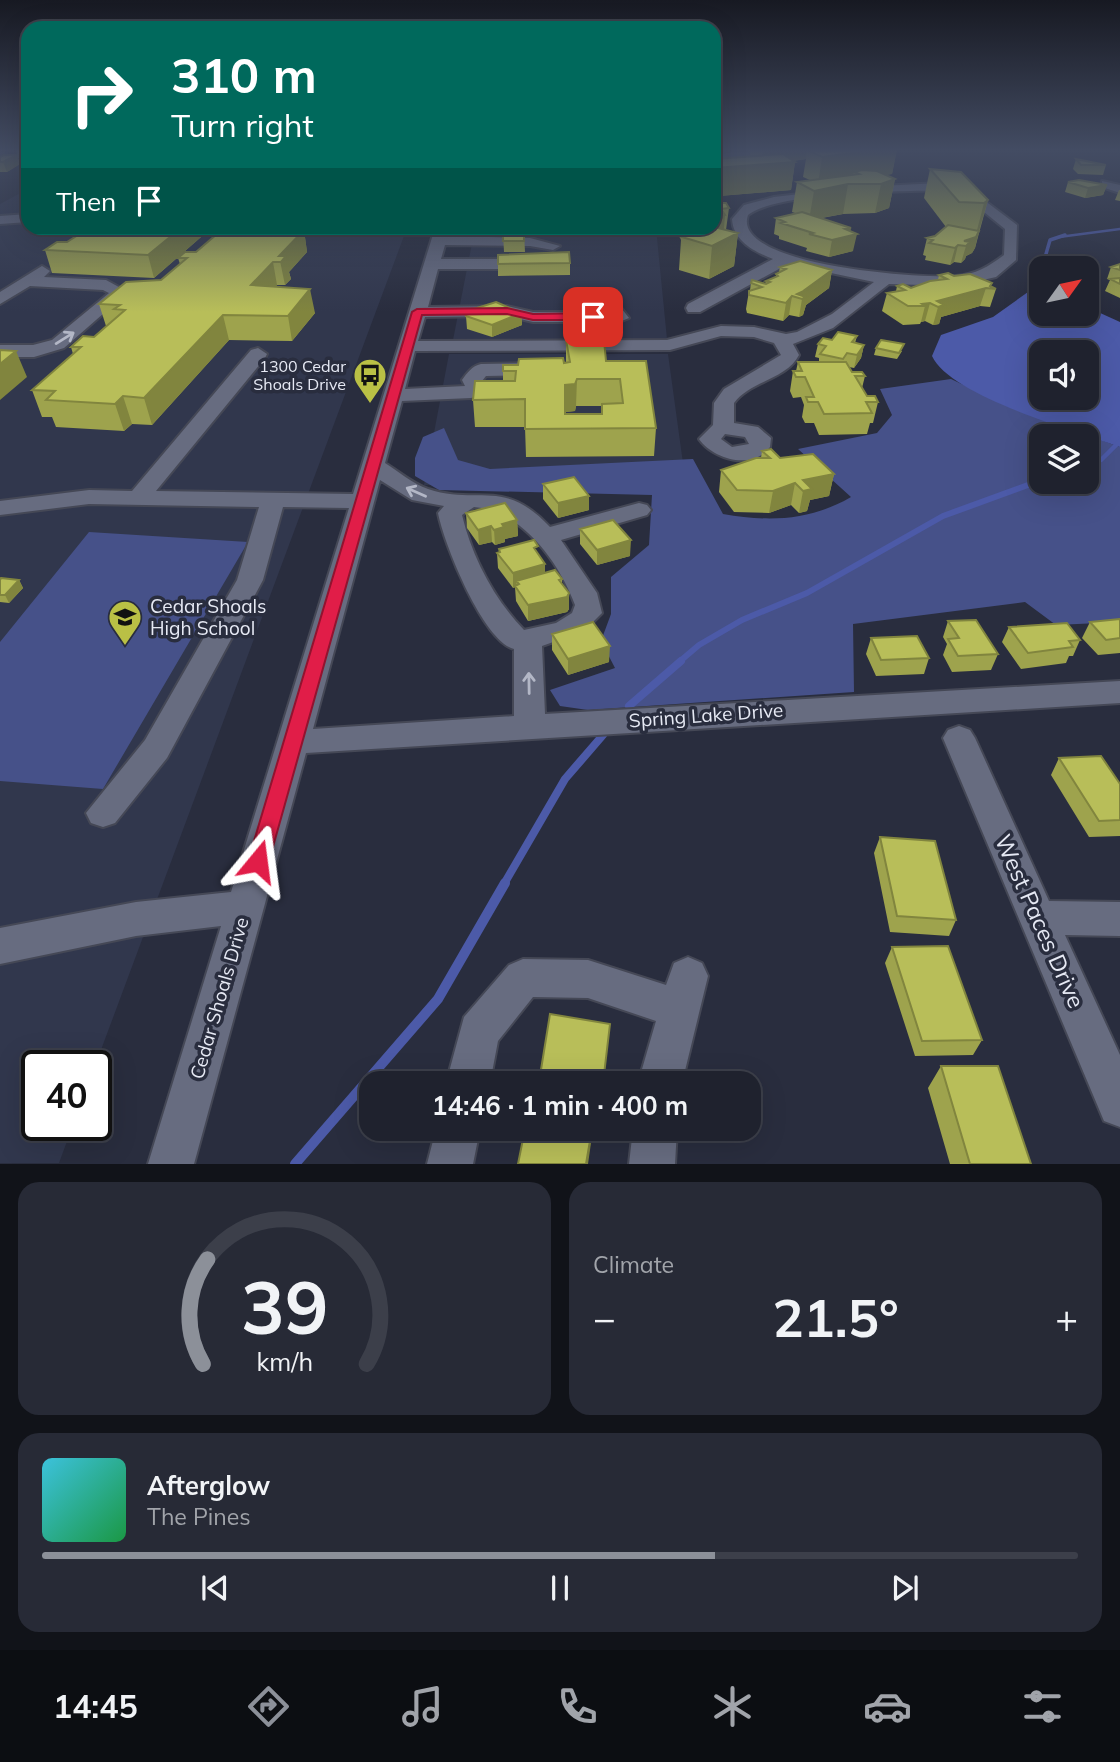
<!DOCTYPE html>
<meta charset="utf-8">
<style>
body{margin:0;font-family:Mulish,sans-serif;background:#272a36;color:#f1f3f6;height:100vh;display:flex;flex-direction:column;font-size:26px;white-space:nowrap}
*{box-sizing:border-box;margin:0}
p{font-size:23px;color:#a1a4aa}
.icon{flex:none;width:38px;height:38px;fill:none;stroke:currentColor;stroke-width:2;stroke-linecap:round;stroke-linejoin:round}
.map{position:relative;height:1164px;overflow:hidden}
.drawer{display:flex;flex-direction:column;gap:18px;padding:18px;background:#111319;flex:1}
.drawer>*{flex:none}
.banner{position:absolute;left:21px;top:21px;width:700px;height:214px;border-radius:21px;box-shadow:0 7px 28px #0002,0 0 0 2px #3c3f4a;background:#00695c;color:#fff;overflow:hidden}
.needle{width:46px;rotate:57deg}
.tools{position:absolute;left:1029px;top:256px;display:grid;gap:14px}
.tools a{display:grid;place-items:center;width:70px;height:70px;border-radius:14px;background:#1f222e;box-shadow:0 7px 28px #0002,0 0 0 2px #3c3f4a;font-size:35px}
.speed{position:absolute;left:21px;top:1050px;display:flex;gap:14px;font-size:35px;font-weight:700;text-align:center}
.speed>*{display:grid;place-content:center;width:91px;height:91px;border-radius:50%;background:#1f222e;box-shadow:0 7px 28px #0002,0 0 0 2px #3c3f4a;line-height:1}
.speed .limit{border:4px solid #111;border-radius:10px;background:#fff;color:#111}
.pin{position:absolute;display:grid;place-items:center;width:60px;height:60px;color:#fff;margin:-30px;border-radius:14px;box-shadow:0 4px 10px #0006}
.me{position:absolute;width:77px;margin:-38px;rotate:16deg;stroke-linejoin:round;filter:drop-shadow(0 0 5px #0008)}
.turn{display:flex;align-items:center;gap:24px;height:147px;padding:0 35px;font-size:32px}
.turn .icon{width:91px;height:91px;stroke-width:2.5}
.turn b{display:block;font-size:49px;line-height:60px}
.then{display:flex;align-items:center;height:66px;padding:0 35px;background:#0003;gap:14px;font-size:26px}
.big{font-size:52px;font-weight:700;line-height:1.1}
.drawer .tile{flex:1;display:flex;flex-direction:column;justify-content:center;gap:10px;min-width:0;padding:0 24px;border-radius:21px;background:#272a36}
.drawer .dial{align-items:center;gap:0}
.dial svg{height:182px;overflow:visible;fill:none;stroke:#3c3f4a;stroke-width:7;stroke-linecap:round;text-anchor:middle}
.dial text{fill:#f1f3f6;stroke:none}
.song{display:flex;align-items:center;gap:21px}
.cover{width:84px;height:84px;border-radius:10px;background:linear-gradient(135deg,hsl(190 70% 55%),hsl(140 70% 35%))}
.played{height:7px;border-radius:4px;background:linear-gradient(90deg,#8c9099 65%,#3c3f4a 65%)}
.keys{display:flex;justify-content:space-around;direction:ltr}
.heat{display:flex;justify-content:space-between;align-items:center;font-size:38px;direction:ltr}
.drawer .tiles{flex:1;display:grid;gap:18px;grid-template-columns:1fr 1fr}
.tile:last-child{grid-column:span 2}
.trip{position:absolute;left:359px;top:1071px;width:402px;height:70px;border-radius:21px;background:#1f222e;box-shadow:0 7px 28px #0002,0 0 0 2px #3c3f4a;font-weight:700;line-height:70px;text-align:center}
.tab-bar{display:flex;height:112px;justify-content:space-around;align-items:center;background:#0c0e12;color:#a1a4aa}
.tab-bar .icon{width:49px;height:49px}
.tab-bar .on{color:#8c9099}
.tab-bar b{font-size:32px;color:#f1f3f6}
.map>svg:first-child{display:block}
.built{fill:#31374d}
.green{fill:#465189;fill-rule:evenodd}
.water{fill:#4c5aa8;fill-rule:evenodd}
.lines{fill:none;stroke-linecap:round;stroke-linejoin:round}
.stream-far5{stroke:#4c5aa8;stroke-width:2.5}
.stream-far4{stroke:#4c5aa8;stroke-width:3.5}
.stream-far3{stroke:#4c5aa8;stroke-width:4.5}
.stream-far2{stroke:#4c5aa8;stroke-width:6}
.stream-far1{stroke:#4c5aa8;stroke-width:8}
.stream{stroke:#4c5aa8;stroke-width:10}
.minor-casing{stroke:#454856;stroke-width:4}
.minor{fill:#676c80;fill-rule:evenodd}
.wall{fill:#9ea34d;fill-rule:evenodd}
.shaded-wall{fill:#81853e}
.building{fill:#b8be59;stroke:#81853e;stroke-width:2;fill-rule:evenodd}
.oneway{stroke:#b3b7c6}
.route{fill:#e11d48;stroke:#92132f;stroke-width:2}
.labels{text-anchor:middle;dominant-baseline:central;stroke-width:7;stroke-linejoin:round;paint-order:stroke}
.far-poi-label{font-size:16px;fill:#e6e9f4;stroke:#292d3e;text-anchor:end}
.poi-label{font-size:19px;fill:#e6e9f4;stroke:#292d3e;text-anchor:start}
.street-label{font-size:19px;fill:#e6e9f4;stroke:#292d3e}
.near-street-label{font-size:23px;fill:#e6e9f4;stroke:#292d3e}
</style>
<div class="map">
<svg width="1120" height="1164" viewBox="0 0 1120 1164">
<rect width="100%" height="100%" fill="#292d3e"/>
<path class="built" d="M28 189V228H407L95 1066H37V1125H73L59 1163H0V204Z
M475 228H656L667 339 453 340Z
M449 354H668L686 485H424Z"/>
<path class="green" d="M951 379 1012 408 1120 447V622L1056 625 1025 602 853 624 854 692 588 710 560 706 550 690 615 668 601 641 611 614V577L649 545 652 495 439 490 415 476V458L423 437 444 428 458 460 490 469 693 459 723 514C769 522 810 521 851 497L798 449 877 433 892 415 880 389ZM1041 436H1087V481H1041Z
M89 532 248 542 103 789 0 781V642Z"/>
<path class="water" d="M1028 292H1041V313H1087V307L1120 322V447C1076 431 950 396 932 356L941 335 993 317ZM1041 352H1087V397H1041Z"/>
<g class="lines">
<path class="stream-far5" d="M1059 237 1120 229"/>
<path class="stream-far4" d="M1042 268 1050 240 1065 235"/>
<path class="stream-far3" d="M1087 465 1101 460 1120 441
M1023 487 1041 480"/>
<path class="stream-far2" d="M679 662 699 645 742 620 807 593 943 516 1028 485"/>
<path class="stream-far1" d="M629 706 681 661
M504 884 565 779 603 735"/>
<path class="stream" d="M295 1164 438 999 505 883"/>
<defs>
<path id="minor" d="M0 149H12L0 155Z
M758 149H787L714 163V155Z
M1102 181 1120 185V193L1102 187Z
M960 182 1017 225 1016 260 996 277 956 286 889 284 833 328 793 344 799 355C787 379 750 381 734 403V423L758 427 771 438 770 447C752 471 713 459 699 439L713 425 714 403 724 389 781 355 774 343 754 337 721 336 670 350 415 351 405 389 465 386 462 380C467 373 472 366 481 364L539 363 548 369 539 375 486 376 482 381 485 386 478 396 471 398 402 401 385 463C398 471 413 484 428 489 479 506 503 477 550 527L639 503 647 505 651 510 647 515 561 540 597 593 602 613 584 631 542 646 545 714 1120 681V703L306 753 194 1164H148L221 926 136 936 0 964V928L136 902 231 892 349 508 283 507 263 580 167 758 115 823 103 827 91 823 86 813 145 740 237 580 259 507 89 504 0 515V501L89 490 132 491 251 350 258 348 267 354 265 358 156 491 353 494 435 228H449L447 236 530 238 560 246 553 250 530 246 445 245 441 259H534L542 264 534 269H438L428 307 507 306 533 312H588L603 306 622 309 629 318 607 327 589 322H533L507 316 425 317 418 341 667 340 721 326 754 327 786 334 797 332 832 314 874 282 788 264 700 312H688L686 308 688 304 773 259C755 252 733 241 732 219L744 205 774 197 860 187ZM957 190 1005 229 1004 255C988 267 976 274 956 276 925 279 730 266 748 215 779 191 914 191 957 190ZM725 434 745 437 749 444 732 447 721 439ZM380 480 412 500 444 506 438 513C444 544 483 641 514 649V716L313 729ZM474 507C522 511 559 562 575 605L572 613 556 623 524 630C494 599 472 557 462 515Z
M28 214V222L0 224V216Z
M42 266 50 271 44 277 106 280 128 292 64 348 34 357H0V345H33L52 340 109 293 103 290 30 286 0 304V292Z
M959 726 970 730 975 738 1049 901 1120 902V936L1065 935 1120 1055V1127L1104 1121 943 738 948 730Z
M688 957 702 963 708 976 682 1083H638L656 1021 588 998 533 997 498 1041 490 1083H446L464 1017 509 965 523 959 588 960 666 985 674 963Z
M436 1129H480L473 1164H427Z
M633 1129H677L675 1164H629Z"/>
</defs>
<use href="#minor" class="minor-casing"/>
<use href="#minor" class="minor"/>
</g>
<path class="wall" d="M28 149V157L18 158 20 164 7 172H0V157L17 155Z
M751 149H897L892 174 885 175 895 179 889 208 875 213 843 214 822 218 850 232 853 251 829 257 806 251 807 248 779 239V236L774 234 776 218 795 213 792 212 797 182 810 180 803 177 806 159 793 161 795 162 791 190 719 196 718 200 720 203 729 208 726 230 738 233 734 266 709 279 679 270 681 240 676 228H714V160L750 157Z
M1076 159 1106 165 1103 175 1078 174 1073 169Z
M930 169 988 200 975 248 972 253 966 256 965 259 961 263 954 262 950 265 925 260 926 256 923 255 927 238 935 236 946 227 924 198Z
M1068 182 1107 185 1103 195 1085 198 1065 192Z
M1119 190H1120V201L1115 200Z
M89 228H208V231L154 278 52 273 45 250 67 242Z
M224 228H293V229L304 230 307 252 289 272 291 279 285 285H277L276 286 315 313 292 341 229 340 152 425 132 424 124 431 56 427 52 417H42L32 390 73 354 71 347 94 337 106 326 99 304 161 280 180 264 178 258 196 252Z
M503 232H524L525 252H504Z
M570 263V275L498 276V264Z
M1120 264V298L1105 291 1110 280 1107 279 1111 267Z
M780 267 832 270 829 288 806 305 803 315 799 317 789 315 783 321 747 313 746 309 749 291 750 290 751 283 765 284 766 281 776 277V274L779 272Z
M939 275 954 276 996 289 990 307 980 306 941 317 939 324 933 325 925 321 921 322 920 324 903 325 882 311 887 293 896 291 897 286 911 288 938 280Z
M521 313 522 325 492 337 467 329 466 316Z
M857 336 855 343 864 345 861 358 854 368 849 367 852 372 865 376 862 388 867 396 878 402 873 423H870L867 434 819 435 814 423H805L802 417 804 405 801 397 793 398 790 391 793 371H796L798 362H819V358L815 357 818 344 832 340Z
M566 340 606 361 656 428 654 456 526 457 525 427H475L473 400 503 381V371L566 363ZM576 406H602V414H565V412L575 411Z
M876 348 902 351 897 359 874 355Z
M762 451 780 458 834 474 829 496 810 500 807 511 799 513 791 505 769 513 734 512 719 492 721 470 761 458Z
M543 484 589 510 558 518 543 499Z
M466 513 517 520 518 536 505 539V542L495 545 492 542 479 545 467 528Z
M580 529 630 556 597 565 580 544Z
M499 549 538 554 545 572 562 579V583L569 609 567 612 528 621 516 601 515 587 513 588 498 568 497 553 499 552Z
M0 580H19L23 588 9 603 0 602Z
M1120 619V653L1098 655 1082 638 1090 622Z
M948 621 998 654 991 670 952 672 943 655 947 644 943 637Z
M1009 627 1080 640 1073 656H1069L1066 663 1021 669 1002 642Z
M552 634 609 662 568 675 552 650Z
M871 638 929 658 924 674 876 676 866 654Z
M1059 758 1120 784V836L1089 837 1051 775Z
M880 837 956 920 949 936 890 932 874 853Z
M892 947 982 1040 973 1055 915 1056 885 963Z
M941 1066 1031 1164H950L928 1088Z"/>
<path class="shaded-wall" d="M15 149H28V157L18 158 20 164 7 172 3 162 17 155Z
M763 149H813L807 150 806 159 778 163 795 162 791 190 719 196V192L714 193V168L761 164Z
M882 149H897L892 174 858 179 859 174 854 172 852 180 818 184 822 157Z
M895 179 889 208 875 213 881 184Z
M848 184 843 214 809 220 814 191Z
M1107 185 1103 195 1085 198 1088 188Z
M988 200 979 231 976 234 984 203Z
M725 215 723 241 738 233 734 266 709 279 712 246 687 239 688 228H714V216Z
M181 228H208V231L154 278 148 255Z
M290 228H293L295 239 304 230 307 252 289 272 291 279 285 285 279 256 288 229Z
M851 228 850 236 857 234 853 251 829 257 832 240 845 229Z
M979 231 975 248 972 253 966 256 965 259 961 263 966 246 964 241Z
M958 245 954 262 950 265 955 248Z
M273 262 277 285 256 309 251 285Z
M832 270 829 288 806 305 803 315 799 317 802 299 797 294Z
M986 288 980 306 941 317 939 324 933 325 938 307 937 301Z
M310 289 315 313 292 341 288 316Z
M792 296 789 315 783 321 786 303Z
M930 303 925 321 921 322 925 306 922 304Z
M521 313 522 325 492 337V325Z
M223 315 229 340 152 425 144 398Z
M864 345 861 358 854 368 857 355Z
M16 351 27 377 0 400V364Z
M577 379 576 406 575 411 565 412V385Z
M123 396 132 424 124 431 115 404Z
M834 474 829 496 810 500 807 511 799 513 803 491V480Z
M795 483 791 505 769 513 773 491Z
M589 496V510L558 518V503Z
M517 520 518 536 505 539V542L495 545 494 530 502 524Z
M491 526 492 542 479 545 478 530Z
M631 540 630 556 597 565V550Z
M545 564V579L519 584 516 581 517 587 513 588V573Z
M19 580 23 588 9 603 5 595Z
M569 593V609L567 612 528 621V605Z
M610 646 609 662 568 675V659Z
M592 1129H593L588 1164H586Z"/>
<path class="building" d="M813 149H882L822 157 807 150Z
M783 154 795 162 714 168V159Z
M4 155H17L3 162H0V157Z
M1076 159 1106 165H1081Z
M930 169 961 172 988 200 984 203 959 202Z
M862 170 877 171 895 179 881 184H848L814 191 797 182 859 174 854 172Z
M1079 180 1107 185 1088 188 1068 182Z
M714 188H716L719 192 714 193Z
M714 193 720 203H726L729 208 721 209 725 215 714 216Z
M802 212 851 228 845 229 857 234 832 240 809 234 813 233 781 223 785 222 776 218Z
M948 225 979 231 976 237 964 241 970 242 966 246 958 245 955 248 929 243 933 240 927 238 935 236Z
M714 227 738 233 712 246 682 237 703 228Z
M89 228H181L148 255 45 250 57 242H67Z
M224 228H290L288 229 304 230 279 256H286L281 262H273L251 285 310 289 288 316 223 315 144 398 123 396 115 404 46 400 55 391 32 390 81 347H71L83 336 94 337 125 310 114 309 120 305 99 304 126 282 161 280 187 258H178L185 252H196Z
M503 232H524V241H503Z
M569 252 570 263 498 264V255Z
M800 261 832 270 806 289H808L797 294 806 297 802 299 792 296 786 303 749 295V291L762 287 751 283 752 280 766 284 770 282 766 281 778 276 776 274 786 269 780 267Z
M1120 264V270L1111 267Z
M948 273 954 276 970 274 992 283 990 286 996 289 986 288 937 301 944 305 938 307 930 303 922 304 925 306H908L887 293 905 290 897 286 903 284 911 288 930 281 947 279 939 275Z
M1120 278V284L1110 279Z
M496 302 521 313 492 325 466 316 467 311Z
M838 332 857 336 852 342 864 345 857 355 847 353 843 359 820 354 826 346 818 344 823 338 832 340Z
M566 340H604L606 361H646L656 428 525 429V399L473 400 475 381H515L516 371H503V365H518L519 359 563 358 564 363 570 362ZM577 379H620L623 403 602 404V414H565V385L575 384Z
M881 340 904 344 899 353 876 348Z
M0 350 16 351 0 364Z
M798 362H846L852 372H862L865 376H855L867 396H875L878 402H866L872 413 824 414 818 402H808L806 397H814L805 377H796L793 371H802Z
M771 449 780 458 813 454 834 474 803 480 812 489 803 491 795 483 773 491 737 490 721 470 756 458H770L762 451Z
M574 477 589 496 558 503 543 484Z
M505 503 517 520 502 524 504 527 494 530 491 526 478 530 466 513Z
M613 520 631 540 597 550 580 529Z
M534 540 538 546 534 548 545 564 513 573 497 553 500 552 499 549Z
M555 570 562 579 559 580 569 593 567 597 528 605 515 586 519 584 516 581Z
M1 578 19 580 5 595H0V580Z
M1120 619V638L1106 640 1090 622Z
M976 620 998 654 958 656 948 639 959 638 948 621Z
M593 622 610 646 568 659 552 634Z
M1067 623 1080 640 1069 641 1073 647 1028 653 1009 627Z
M917 636 929 658 881 660 871 638Z
M1101 756 1120 784V820L1099 821 1059 758Z
M880 837 935 841 956 920 897 916Z
M948 946 982 1040 922 1041 892 947Z
M550 1014 610 1024 603 1083H546L539 1082Z
M941 1066H998L1031 1164H970Z
M525 1129H592L586 1164H518Z"/>
<defs><path id="oneway-shaft" d="M-6 0H5M1.5-3L5.5 0L1.5 3" fill="none" stroke-width="1.6" stroke-linecap="round" stroke-linejoin="round" transform="scale(1.75)"/></defs>
<g class="oneway">
<use href="#oneway-shaft" transform="translate(65 338) rotate(-32)"/>
<use href="#oneway-shaft" transform="translate(416 492) rotate(-156)"/>
<use href="#oneway-shaft" transform="translate(529 683) rotate(-91)"/>
</g>
<linearGradient id="sky" x2="0" y2="1"><stop stop-color="#171922"/><stop offset="0.48" stop-color="#434c63"/><stop offset="1" stop-color="#434c63" stop-opacity="0"/></linearGradient>
<rect width="1120" height="312" fill="url(#sky)"/>
<path class="route" d="M507 308 533 314 593 313 598 317 593 320H533L507 314 422 315 269 861 266 867 258 870 251 867 248 861 412 312 417 309Z"/>
<defs>
<symbol id="bus-pin" viewBox="-11 -11 22 30"><path d="M0 17L-7.5 6A9.5 9.5 0 1 1 7.5 6Z" fill="#bac045" stroke="#292d3e"/><path d="M-5-6H5V4H4V6H2V4H-2V6H-4V4H-5ZM-3.5-4V0h7V-4ZM-3.5 1.2v1.5H-2V1.2ZM2 1.2v1.5H3.5V1.2Z" fill="#111"/></symbol>
<symbol id="school-pin" viewBox="-11 -11 22 30"><path d="M0 17L-7.5 6A9.5 9.5 0 1 1 7.5 6Z" fill="#bac045" stroke="#292d3e"/><path d="M0-5L7-2L0 1L-7-2ZM-4 1L0 2.5L4 1V4Q0 6-4 4Z" fill="#111"/></symbol>
</defs>
<g fill-rule="evenodd">
<use href="#bus-pin" x="351" y="356" width="38" height="52"/>
<use href="#school-pin" x="106" y="598" width="38" height="52"/>
</g>
<g class="labels">
<g class="far-poi-label">
<text x="346" y="366">1300 Cedar<tspan x="346" dy="18">Shoals Drive</tspan></text>
</g>
<g class="poi-label">
<text x="150" y="606">Cedar Shoals<tspan x="150" dy="22">High School</tspan></text>
</g>
<g class="street-label">
<text transform="translate(706 715) rotate(-4)">Spring Lake Drive</text>
<text transform="translate(219 998) rotate(-74)">Cedar Shoals Drive</text>
</g>
<g class="near-street-label">
<text transform="translate(1040 921) rotate(66)">West Paces Drive</text>
</g>
</g>
</svg>
<div class="tools">
<a><svg class="needle" viewBox="-14 -14 28 28"><path d="M0-13l5 13h-10z" fill="#e53935"/><path d="M0 13l5-13h-10z" fill="#a1a4aa"/></svg></a>
<a><svg class="icon" aria-label="sound" viewBox="0 0 24 24"><path d="M4 9h4l5-4v14l-5-4H4zM17 9q2 3 0 6"/></svg></a>
<a><svg class="icon" aria-label="layers" viewBox="0 0 24 24"><path d="M12 4l9 5-9 5-9-5zM3 14l9 5 9-5"/></svg></a>
</div>
<div class="speed"><div class="limit">40</div></div>
<div class="pin" style="left:593px;top:317px;background:#d93025"><svg class="icon" aria-label="arrive" viewBox="0 0 24 24"><path d="M6 21V4h12l-3 4 3 4H6"/></svg></div>
<svg class="me" style="left:258px;top:861px" viewBox="-20 -20 40 40"><path d="M0-17L14 15 0 8-14 15z" fill="#e11d48" stroke="#fff" stroke-width="4"/></svg>
<div class="trip">14:46 · 1 min · 400 m</div>
<div class="banner">
<div class="turn"><svg class="icon" aria-label="right" viewBox="0 0 24 24"><path d="M7 20v-9h11M14 6l5 5-5 5"/></svg><div><b>310 m</b>Turn right</div></div>
<div class="then">Then<svg class="icon" aria-label="arrive" viewBox="0 0 24 24"><path d="M6 21V4h12l-3 4 3 4H6"/></svg></div>
</div>
</div>
<section class="drawer">
<div class="tiles">
<div class="tile dial"><svg viewBox="0 0 100 80">
<path d="M14 69A42 42 0 1 1 86 69"/>
<path d="M14 69A42 42 0 0 1 16 23" stroke="#8c9099"/>
<text x="50" y="56" font-size="32" font-weight="700">39</text>
<text x="50" y="72" font-size="11">km/h</text>
</svg></div>
<div class="tile"><p>Climate</p>
<div class="heat"><a>−</a><b class="big">21.5°</b><a>+</a></div>
</div>
<div class="tile">
<div class="song"><i class="cover"></i><div><b>Afterglow</b><p>The Pines</p></div></div>
<div class="played"></div>
<div class="keys"><svg class="icon" aria-label="previous" viewBox="0 0 24 24"><path d="M18 5L8 12l10 7zM5 5v14"/></svg><svg class="icon" aria-label="pause" viewBox="0 0 24 24"><path d="M8 5v14M16 5v14"/></svg><svg class="icon" aria-label="next" viewBox="0 0 24 24"><path d="M6 5l10 7-10 7zM19 5v14"/></svg></div>
</div>
</div>
</section>
<nav class="tab-bar">
<b>14:45</b>
<svg class="icon on" aria-label="directions" viewBox="0 0 24 24"><path d="M12 3l9 9-9 9-9-9zM9 14v-3h6M13 9l2 2-2 2"/></svg>
<svg class="icon" aria-label="music" viewBox="0 0 24 24"><path d="M9 18V5l10-2v13"/><circle cx="6" cy="18" r="3"/><circle cx="16" cy="16" r="3"/></svg>
<svg class="icon" aria-label="phone" viewBox="0 0 24 24"><path d="M5 4h4l2 5-3 2q2 4 5 5l2-3 5 2v4C11 20 4 13 5 4z"/></svg>
<svg class="icon" aria-label="climate" viewBox="0 0 24 24"><path d="M12 3v18M4 7l16 10M4 17L20 7"/></svg>
<svg class="icon" aria-label="car" viewBox="0 0 24 24"><path d="M5 17H2v-5l4-1 3-4h7l3 4 3 1v5h-3M9 17h6M6 11h13"/><circle cx="7" cy="17" r="2"/><circle cx="17" cy="17" r="2"/></svg>
<svg class="icon" aria-label="filters" viewBox="0 0 24 24"><path d="M4 7h16M4 17h16"/><circle cx="9" cy="7" r="2"/><circle cx="15" cy="17" r="2"/></svg>
</nav>
